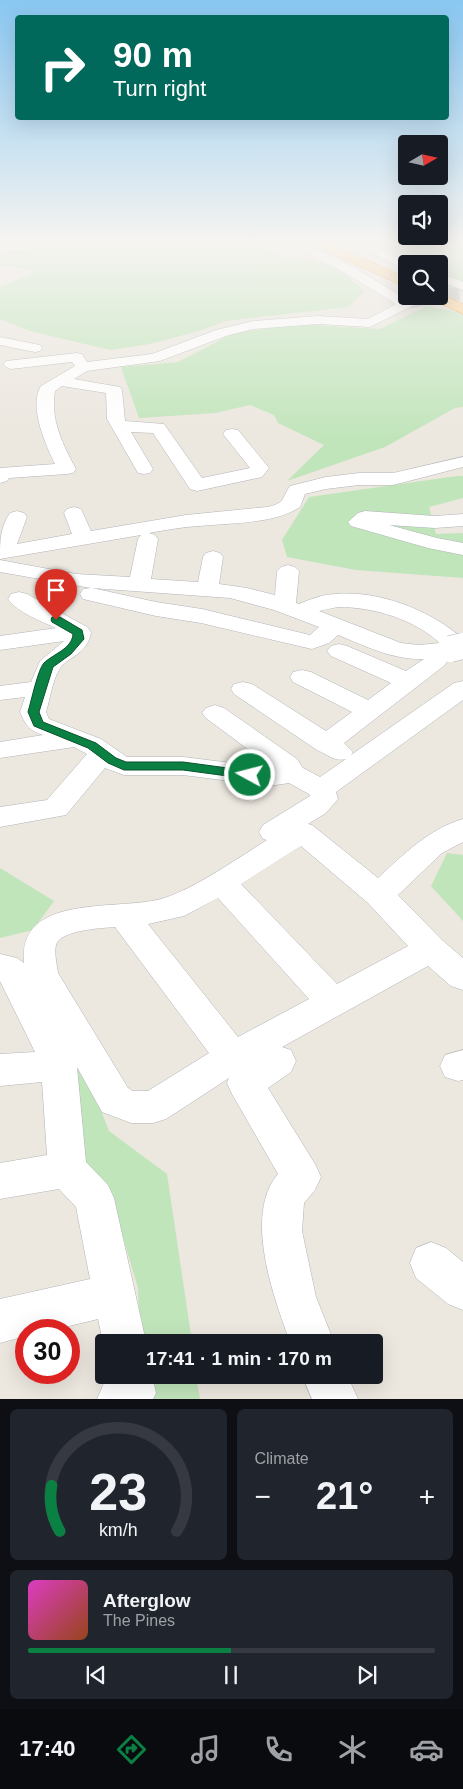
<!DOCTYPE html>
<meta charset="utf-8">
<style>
body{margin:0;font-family:Arial,sans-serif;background:#20242c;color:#f1f3f6;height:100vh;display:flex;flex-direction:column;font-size:19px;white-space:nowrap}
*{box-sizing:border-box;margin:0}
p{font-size:16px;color:#9ea1a6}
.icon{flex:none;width:28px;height:28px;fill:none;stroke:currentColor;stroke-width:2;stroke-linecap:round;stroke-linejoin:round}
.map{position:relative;height:1399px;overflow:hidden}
.details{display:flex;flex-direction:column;gap:10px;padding:10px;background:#0d0f14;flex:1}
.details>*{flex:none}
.guide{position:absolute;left:15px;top:15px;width:434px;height:105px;border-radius:5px;box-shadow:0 5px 20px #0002;background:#00695c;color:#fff;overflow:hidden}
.needle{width:32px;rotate:81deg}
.tools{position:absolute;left:398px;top:135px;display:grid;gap:10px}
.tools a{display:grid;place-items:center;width:50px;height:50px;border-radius:5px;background:#171b24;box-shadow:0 5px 20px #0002;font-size:25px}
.speed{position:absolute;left:15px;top:1319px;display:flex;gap:10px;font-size:25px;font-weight:700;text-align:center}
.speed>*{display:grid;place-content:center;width:65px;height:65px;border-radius:50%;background:#171b24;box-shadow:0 5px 20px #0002;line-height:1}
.speed .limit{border:8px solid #d22;background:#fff;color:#111}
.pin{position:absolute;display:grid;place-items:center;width:42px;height:42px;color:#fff;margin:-51px -21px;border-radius:50% 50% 50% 0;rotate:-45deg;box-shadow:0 0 5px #0007}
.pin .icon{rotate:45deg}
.me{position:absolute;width:55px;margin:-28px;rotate:277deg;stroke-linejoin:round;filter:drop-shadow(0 0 4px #0008)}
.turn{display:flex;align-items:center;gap:18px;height:105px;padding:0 15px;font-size:22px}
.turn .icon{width:65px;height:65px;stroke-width:2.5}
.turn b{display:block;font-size:35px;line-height:42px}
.big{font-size:38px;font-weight:700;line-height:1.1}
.details .tile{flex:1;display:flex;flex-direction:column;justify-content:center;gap:8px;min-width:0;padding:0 18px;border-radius:8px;background:#20242c}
.details .dial{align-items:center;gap:0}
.dial svg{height:130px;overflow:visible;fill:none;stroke:#363941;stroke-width:7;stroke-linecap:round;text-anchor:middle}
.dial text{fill:#f1f3f6;stroke:none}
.song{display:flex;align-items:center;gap:15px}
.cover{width:60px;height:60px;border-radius:8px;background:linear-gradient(135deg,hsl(310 70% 55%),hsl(20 70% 35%))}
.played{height:5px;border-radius:2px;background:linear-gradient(90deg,#0b8043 50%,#363941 50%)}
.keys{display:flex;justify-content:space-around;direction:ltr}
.heat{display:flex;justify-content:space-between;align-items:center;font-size:28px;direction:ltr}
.details .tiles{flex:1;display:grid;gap:10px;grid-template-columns:1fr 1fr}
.tile:last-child{grid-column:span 2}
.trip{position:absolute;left:95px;top:1334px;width:288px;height:50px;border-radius:5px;background:#171b24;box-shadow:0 5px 20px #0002;font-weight:700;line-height:50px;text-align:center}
.tabs{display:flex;height:80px;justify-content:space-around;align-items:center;background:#090b0e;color:#9ea1a6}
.tabs .icon{width:35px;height:35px}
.tabs .current{color:#0b8043}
.tabs b{font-size:22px;color:#f1f3f6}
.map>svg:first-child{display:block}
.green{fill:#c1e5bb}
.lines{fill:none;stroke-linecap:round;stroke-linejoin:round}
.minor-tunnel{stroke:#c7c4c0;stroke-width:13;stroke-dasharray:13 6;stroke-linecap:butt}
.minor-casing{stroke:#b1b4b8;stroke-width:1}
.highway-casing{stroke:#eb7f00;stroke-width:1}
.minor{fill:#fff;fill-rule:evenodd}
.highway{fill:#fecd84;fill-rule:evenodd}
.minor-bridge-casing{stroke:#b1b4b8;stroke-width:27;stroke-linecap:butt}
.minor-bridge{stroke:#fff;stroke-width:26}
.route{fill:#0b8043;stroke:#07532c}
</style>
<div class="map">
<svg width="463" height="1399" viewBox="0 0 463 1399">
<rect width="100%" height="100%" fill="#ece7df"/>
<path class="green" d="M270 242 269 250 282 259H313L342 271 364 291 349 307 226 321 199 331 150 344 110 350 30 331 0 319V287L37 271 0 265 1 242Z
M377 242H463V292L439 285V264H406V268L393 260 391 251Z
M426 306 463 313V407L455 408 385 447 287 481 324 445 278 423 274 415 250 405 215 413 139 418 121 367 178 362 234 333 299 324 380 329Z
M457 476H463V498L429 507 436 534 463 533V578L356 570 287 557 282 540 309 497Z
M447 853 463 855V921L431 886Z
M0 868 54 901 33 930 0 938Z
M79 1054 109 1131 167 1174 192 1342H140L138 1288 110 1193 85 1161 59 1069Z
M142 1375H196L200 1399H143Z"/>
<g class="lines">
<path class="minor-tunnel" d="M409 302 463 293"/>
<defs>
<path id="minor" d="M33 242H92L86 245 11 250 0 254V246Z
M286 242H301L355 268 406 299H414L416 302 414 305 370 327 318 324 253 329 226 336 160 361 87 371 74 379 120 387 122 390 125 421 164 424 202 478 250 468 223 434 226 430 232 429 238 430 269 468 262 477 197 491 190 489 153 433 131 432 153 469 150 473 144 474 138 473 107 419 106 393 62 386 55 391C50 420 63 445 76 469L73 473 67 474 9 478 7 481 0 483V468L55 464C46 445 28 406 41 386L75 366 72 362 11 369 6 367 3 364 6 361 77 353 82 354 87 362 152 354 216 330 253 321 318 316 368 319 396 304 347 274Z
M349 242H365L411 264H406V269L402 268Z
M439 273 463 282V290L439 281Z
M0 337 40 345 42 348 40 351 35 352 0 345Z
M463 457V467L393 485H359L326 489 305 494 300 507C275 524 229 523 199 526 182 527 166 530 149 533L155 535 158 539 151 579 198 582 203 557 206 553 213 551 220 553 223 557 219 584 247 588 275 595 277 571 281 567 288 565 295 567 299 571 296 603 299 604C311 599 324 594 337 594 379 590 432 611 463 639V658L450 656 445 665 344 743 353 752 351 755 454 683 463 681V700L336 792 338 799 326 813 308 824 312 825 378 878C404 854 429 829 463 819V842L442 853 398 895 442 940 463 958V990L451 986 428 966 282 1047 291 1050 296 1061 291 1072 268 1088 315 1164 321 1177 315 1190 304 1203 302 1231 316 1297 334 1342H290C274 1298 243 1215 278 1174L232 1094 227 1083 229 1078 166 1119 153 1123H131L102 1112 77 1067 86 1162 108 1185 114 1198 146 1342H104V1346L98 1319 53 1330H26V1336L0 1343V1299L90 1279 76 1207 59 1189 0 1199V1163L47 1155 42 1082 0 1086V1054L35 1052 0 981V954L17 958 24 963C17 891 122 912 164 898 196 888 238 858 267 840L263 839 259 832 263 825 310 796 309 794 289 783 269 786 183 775H124L105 768 66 815 0 827V807L47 800 87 754 74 747 0 758V742L43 735C29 730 26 726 20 712L25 697 0 700V686L31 682 40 661 64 641 0 650V636L56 628C41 621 18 613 8 599L11 594 19 592 27 594 87 627 91 632C88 655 66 657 59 670 52 682 50 699 46 712L49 719 101 739 127 757H183L273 768 206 718 202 713 206 708 215 705 224 708 297 759 303 768 320 777 346 759C334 762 327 754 317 750L234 694 231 689 234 684 243 682 252 684 326 731 352 712 293 682 290 677 293 672 302 670 311 672 368 700 391 683 331 656 327 651 331 646 339 644 347 646 406 671 424 659C393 660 365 646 338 635L329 643 312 649 201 623 156 616 83 599 80 594 83 589 91 588 0 572V560L76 574 130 577 138 539 141 535 0 559C0 542 0 527 10 513L17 511 24 513 27 517 17 544 72 534 64 513 67 509 74 507 81 509 91 531 186 515 267 507C286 503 281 499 290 486L326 477 359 473H393ZM92 588 230 598 274 610 319 627 310 635 202 609 156 602ZM338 607C374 607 413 619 440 643L419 645 401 643 319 611ZM301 846 368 903 408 946 337 984 241 884ZM218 898 309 999 238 1037 148 924 184 916ZM115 927 209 1053 148 1091H133L128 1088 58 973C57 965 54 954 56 945 60 930 102 928 115 927Z
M365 511 435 516 463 514V526L435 528 389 525 437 538 463 543V555L428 548 351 526 348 522 358 513Z
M463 1050V1080L458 1081 445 1077 440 1066 445 1055Z
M431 1242 446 1248 463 1262V1310L448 1304 416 1278 410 1263 416 1248Z
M108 1375H152L156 1393 153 1399H97L104 1383 108 1381Z
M302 1375H347L358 1399H312Z"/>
<path id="highway" d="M310 242H327L406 278V287L312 245Z
M439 293 463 304V314L430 299 428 296H439Z"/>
</defs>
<use href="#minor" class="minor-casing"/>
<use href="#highway" class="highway-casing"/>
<use href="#minor" class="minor"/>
<use href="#highway" class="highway"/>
<defs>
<path id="minor-bridge" d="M450 649 463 646"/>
</defs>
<use href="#minor-bridge" class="minor-bridge-casing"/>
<use href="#minor-bridge" class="minor-bridge"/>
</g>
<linearGradient id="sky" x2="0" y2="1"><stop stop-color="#89c7f1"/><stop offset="0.55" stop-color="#f6f4f1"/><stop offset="1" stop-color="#f6f4f1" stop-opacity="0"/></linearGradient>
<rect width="463" height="438" fill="url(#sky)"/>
<path class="route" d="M52 617H60L82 630 84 639 71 654 53 667 39 712 43 722 96 743 116 758 126 762H183L250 771 254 772 256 775 254 777 250 779 183 770H124L108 763 88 748 34 726 28 712C31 702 38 669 44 663 53 654 72 649 73 634L52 622 51 620Z"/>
</svg>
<div class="tools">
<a><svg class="needle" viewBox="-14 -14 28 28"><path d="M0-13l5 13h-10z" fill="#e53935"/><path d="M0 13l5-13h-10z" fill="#9ea1a6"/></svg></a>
<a><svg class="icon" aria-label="sound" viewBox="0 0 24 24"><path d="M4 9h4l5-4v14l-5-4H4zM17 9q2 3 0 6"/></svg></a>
<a><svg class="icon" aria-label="search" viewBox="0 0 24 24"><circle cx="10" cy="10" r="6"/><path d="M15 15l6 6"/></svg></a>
</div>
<div class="speed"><div class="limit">30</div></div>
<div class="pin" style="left:56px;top:620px;background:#d93025"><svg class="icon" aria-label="arrive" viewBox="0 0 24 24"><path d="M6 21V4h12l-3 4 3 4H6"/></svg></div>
<svg class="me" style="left:250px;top:775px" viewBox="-20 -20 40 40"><circle r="17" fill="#0b8043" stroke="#fff" stroke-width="3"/><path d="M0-11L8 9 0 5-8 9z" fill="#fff"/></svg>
<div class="trip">17:41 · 1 min · 170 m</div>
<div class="guide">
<div class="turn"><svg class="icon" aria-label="right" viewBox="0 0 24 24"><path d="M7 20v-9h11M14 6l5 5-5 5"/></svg><div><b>90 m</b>Turn right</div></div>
</div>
</div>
<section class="details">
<div class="tiles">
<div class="tile dial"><svg viewBox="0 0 100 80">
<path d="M14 69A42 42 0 1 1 86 69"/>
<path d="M14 69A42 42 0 0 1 9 41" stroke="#0b8043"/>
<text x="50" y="56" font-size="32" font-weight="700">23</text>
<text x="50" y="72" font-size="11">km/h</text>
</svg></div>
<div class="tile"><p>Climate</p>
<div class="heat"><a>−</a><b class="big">21°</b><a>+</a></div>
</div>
<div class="tile">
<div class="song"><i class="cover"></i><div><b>Afterglow</b><p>The Pines</p></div></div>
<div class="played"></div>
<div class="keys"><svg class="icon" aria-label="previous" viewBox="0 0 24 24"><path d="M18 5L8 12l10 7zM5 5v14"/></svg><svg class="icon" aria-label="pause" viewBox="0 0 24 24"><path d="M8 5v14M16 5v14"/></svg><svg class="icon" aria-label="next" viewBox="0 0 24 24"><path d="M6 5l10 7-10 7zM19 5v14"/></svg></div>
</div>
</div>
</section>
<nav class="tabs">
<b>17:40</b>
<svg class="icon current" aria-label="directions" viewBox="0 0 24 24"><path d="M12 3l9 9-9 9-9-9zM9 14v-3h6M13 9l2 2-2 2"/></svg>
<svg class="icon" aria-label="music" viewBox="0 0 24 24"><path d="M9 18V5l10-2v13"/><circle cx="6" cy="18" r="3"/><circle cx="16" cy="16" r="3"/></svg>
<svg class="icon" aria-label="phone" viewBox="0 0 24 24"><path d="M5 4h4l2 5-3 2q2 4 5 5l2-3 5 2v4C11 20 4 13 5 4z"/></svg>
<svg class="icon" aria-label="climate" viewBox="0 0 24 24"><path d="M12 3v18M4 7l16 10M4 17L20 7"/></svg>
<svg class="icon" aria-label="car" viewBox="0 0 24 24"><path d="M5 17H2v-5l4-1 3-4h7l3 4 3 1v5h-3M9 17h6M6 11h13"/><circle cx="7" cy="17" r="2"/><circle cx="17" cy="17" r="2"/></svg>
</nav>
